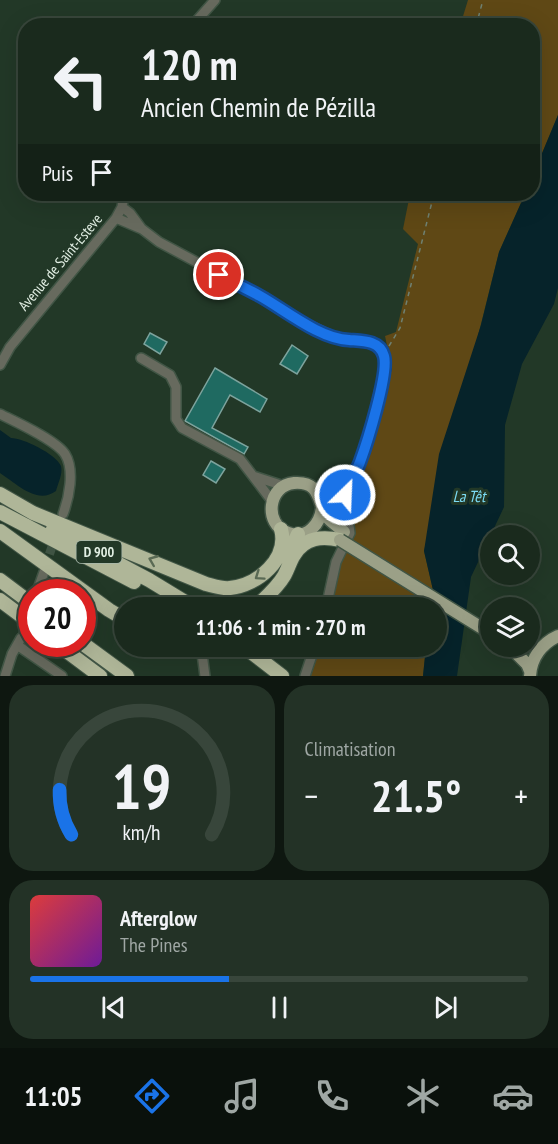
<!DOCTYPE html>
<html lang="fr">
<meta charset="utf-8">
<style>
body{margin:0;font-family:"PT Sans Narrow",sans-serif;background:#233226;color:#f1f3f6;height:100vh;display:flex;flex-direction:column;font-size:22px;white-space:nowrap}
*{box-sizing:border-box;margin:0}
p{font-size:20px;color:#9fa7a4}
.icon{flex:none;width:33px;height:33px;fill:none;stroke:currentColor;stroke-width:2;stroke-linecap:round;stroke-linejoin:round}
.map{position:relative;height:676px;overflow:hidden}
.drawer{display:flex;flex-direction:column;gap:9px;padding:9px;background:#0e1710;flex:1}
.drawer>*{flex:none}
.top-card{position:absolute;left:18px;top:18px;width:522px;height:183px;border-radius:24px;box-shadow:0 6px 24px #0002,0 0 0 2px #38463b;background:#1a2a1d;color:#f1f3f6;overflow:hidden}
.fabs{position:absolute;left:480px;top:525px;display:grid;gap:12px}
.fabs a{display:grid;place-items:center;width:60px;height:60px;border-radius:50%;background:#1a2a1d;box-shadow:0 6px 24px #0002,0 0 0 2px #38463b;font-size:30px}
.speed{position:absolute;left:18px;top:579px;display:flex;gap:12px;font-size:30px;font-weight:700;text-align:center}
.speed>*{display:grid;place-content:center;width:78px;height:78px;border-radius:50%;background:#1a2a1d;box-shadow:0 6px 24px #0002,0 0 0 2px #38463b;line-height:1}
.speed .limit{border:9px solid #d22;background:#fff;color:#111}
.pin{position:absolute;display:grid;place-items:center;width:51px;height:51px;color:#fff;margin:-26px;border:3px solid #fff;border-radius:50%;box-shadow:0 2px 6px #0007}
.me{position:absolute;width:66px;margin:-33px;rotate:24deg;stroke-linejoin:round;filter:drop-shadow(0 0 4px #0008)}
.turn{display:flex;align-items:center;gap:21px;height:126px;padding:0 24px;font-size:27px}
.turn .icon{width:78px;height:78px;stroke-width:2.5}
.turn b{display:block;font-size:42px;line-height:51px}
.then{display:flex;align-items:center;height:57px;padding:0 24px;background:#0003;gap:12px;font-size:22px}
.big{font-size:45px;font-weight:700;line-height:1.1}
.drawer .tile{flex:1;display:flex;flex-direction:column;justify-content:center;gap:9px;min-width:0;padding:0 21px;border-radius:24px;background:#233226}
.drawer .dial{align-items:center;gap:0}
.dial svg{height:156px;overflow:visible;fill:none;stroke:#38463b;stroke-width:7;stroke-linecap:round;text-anchor:middle}
.dial text{fill:#f1f3f6;stroke:none}
.song{display:flex;align-items:center;gap:18px}
.cover{width:72px;height:72px;border-radius:9px;background:linear-gradient(135deg,hsl(0 70% 55%),hsl(280 70% 35%))}
.played{height:6px;border-radius:3px;background:linear-gradient(90deg,#1a73e8 40%,#38463b 40%)}
.keys{display:flex;justify-content:space-around;direction:ltr}
.heat{display:flex;justify-content:space-between;align-items:center;font-size:33px;direction:ltr}
.drawer .tiles{flex:1;display:grid;gap:9px;grid-template-columns:1fr 1fr}
.tile:last-child{grid-column:span 2}
.trip{position:absolute;left:114px;top:597px;width:333px;height:60px;border-radius:30px;background:#1a2a1d;box-shadow:0 6px 24px #0002,0 0 0 2px #38463b;font-weight:700;line-height:60px;text-align:center}
.tab-bar{display:flex;height:96px;justify-content:space-around;align-items:center;background:#0a110c;color:#9fa7a4}
.tab-bar .icon{width:42px;height:42px}
.tab-bar .on{color:#1a73e8}
.tab-bar b{font-size:27px;color:#f1f3f6}
.map>svg:first-child{display:block}
.green{fill:#5f4815}
.water{fill:#06232a}
.building{fill:#1f6a61;stroke:#7da39d;stroke-width:1.5}
.lines{fill:none;stroke-linecap:round;stroke-linejoin:round}
.minor-tunnel{stroke:#3f5343;stroke-width:9;stroke-dasharray:9 4.5;stroke-linecap:butt}
.minor-casing{stroke:#415545;stroke-width:12}
.major-casing{stroke:#415545;stroke-width:15}
.highway-casing{stroke:#415545;stroke-width:16}
.path{stroke:#6f8172;stroke-width:1.5;stroke-dasharray:4.5 4.5;stroke-linecap:butt}
.minor{stroke:#676a5e;stroke-width:9}
.major{stroke:#9ba087;stroke-width:12}
.highway{stroke:#afb698;stroke-width:14}
.major-bridge-casing{stroke:#415545;stroke-width:15;stroke-linecap:butt}
.major-bridge{stroke:#9ba087;stroke-width:12}
.oneway{stroke:#5a6a54}
.route-casing{stroke:#114b97;stroke-width:15}
.route{stroke:#1a73e8;stroke-width:10}
.labels{text-anchor:middle;dominant-baseline:central;stroke-width:6;stroke-linejoin:round;paint-order:stroke}
.shield{fill:#223827;stroke:#a8b8ab;stroke-width:1.5}
.shield-label{font-size:14px;font-weight:bold;fill:#e2efe4}
.street-label{font-size:15px;fill:#e2efe4;stroke:#223827}
.water-label{font-size:16px;font-style:italic;fill:#7cdcf5;stroke:#223827}
</style>
<div class="map">
<svg width="558" height="676" viewBox="0 0 558 676">
<rect width="100%" height="100%" fill="#223827"/>
<path class="green" d="M468 0H558V115L533 175 532 26H460Z
M410 194H525L499 252 424 551 433 590 431 607 330 608 340 564 355 533 351 499 353 484 362 471 392 369 385 336 396 332 418 244 403 229Z
M319 647H426L423 676H309Z"/>
<path class="water" d="M558 115V288L554 304 522 364 505 425 504 507 471 577 457 676H423L426 647 436 646V608L431 607 433 590 424 551 439 454 481 325 499 252 525 194H532L533 175Z
M0 430 11 438C23 438 56 454 61 466 63 474 58 483 56 491 37 505 17 484 0 473Z"/>
<path class="building" d="M150 333 167 342 160 354 144 344Z
M292 345 308 356 297 374 280 364Z
M215 368 267 399 260 412 230 395 212 428 248 447 244 454 185 421Z
M211 461 225 469 216 483 203 475Z"/>
<g class="lines">
<path class="minor-tunnel" d="M45 567 55 538
M21 638 32 608"/>
<defs>
<path id="minor" d="M192 26 215 0
M122 207 130 213 141 228
M116 218 142 229 159 242 258 295 304 323 336 338 371 342 380 348 384 355 385 368 375 411 361 461 356 472 347 483 345 495 350 533 336 562 326 608
M141 358 170 375 176 387V419L182 428 240 459 253 476
M0 365 10 347 116 218 122 207 124 194
M0 414C16 422 56 440 65 454 75 470 69 498 63 514
M321 499C329 489 335 486 347 483
M272 501 253 476 284 486
M38 589 44 572
M17 645 62 676
M201 646 205 676
M5 676 12 654 21 638
M305 676 315 646"/>
<path id="major" d="M322 506C321 524 307 540 288 533 263 524 268 485 294 483 322 481 317 503 327 517 331 522 339 527 344 532
M509 646 527 664 530 671
M530 676C531 658 542 643 558 636"/>
<path id="highway" d="M0 494 33 513 206 584C214 586 222 589 230 588 258 585 289 559 281 529
M0 512 134 582
M53 529 149 580 195 608
M0 531 109 610 124 619
M288 555 298 534
M0 580 32 604
M0 600 32 624
M255 608C265 598 277 588 284 576 288 569 290 561 294 555 305 537 322 536 340 540
M82 643 127 676
M57 644 100 676
M243 646 282 676"/>
</defs>
<use href="#minor" class="minor-casing"/>
<use href="#major" class="major-casing"/>
<use href="#highway" class="highway-casing"/>
<path class="path" d="M476 26 483 0
M389 346 400 328 434 194"/>
<use href="#minor" class="minor"/>
<use href="#major" class="major"/>
<use href="#highway" class="highway"/>
<defs>
<path id="major-bridge" d="M340 540 490 633"/>
</defs>
<use href="#major-bridge" class="major-bridge-casing"/>
<use href="#major-bridge" class="major-bridge"/>
</g>
<defs><path id="oneway-chevron" d="M-2-3.5L2.5 0L-2 3.5" fill="none" stroke-width="1.6" stroke-linecap="round" stroke-linejoin="round" transform="scale(1.5)"/></defs>
<g class="oneway">
<use href="#oneway-chevron" transform="translate(153 560) rotate(-158)"/>
<use href="#oneway-chevron" transform="translate(259 576) rotate(145)"/>
</g>
<g class="lines">
<defs>
<path id="route" d="M219 275C232 282 246 288 260 296 285 310 320 339 349 340 362 341 380 340 384 356 389 373 367 443 360 462 355 476 348 480 345 495"/>
</defs>
<use href="#route" class="route-casing"/>
<use href="#route" class="route"/>
</g>
<g class="labels">
<rect class="shield" x="76.5" y="541" width="45" height="22" rx="4.5"/>
<g class="shield-label">
<text x="99" y="552">D 900</text>
</g>
<g class="street-label">
<text transform="translate(60 262) rotate(-50)">Avenue de Saint-Esteve</text>
</g>
<g class="water-label">
<text x="469" y="496">La Têt</text>
</g>
</g>
</svg>
<div class="fabs">
<a><svg class="icon" aria-label="search" viewBox="0 0 24 24"><circle cx="10" cy="10" r="6"/><path d="M15 15l6 6"/></svg></a>
<a><svg class="icon" aria-label="layers" viewBox="0 0 24 24"><path d="M12 4l9 5-9 5-9-5zM3 14l9 5 9-5"/></svg></a>
</div>
<div class="speed"><div class="limit">20</div></div>
<div class="pin" style="left:219px;top:275px;background:#d93025"><svg class="icon" aria-label="arrive" viewBox="0 0 24 24"><path d="M6 21V4h12l-3 4 3 4H6"/></svg></div>
<svg class="me" style="left:345px;top:495px" viewBox="-20 -20 40 40"><circle r="17" fill="#1a73e8" stroke="#fff" stroke-width="3"/><path d="M0-11L8 9 0 5-8 9z" fill="#fff"/></svg>
<div class="trip">11:06 · 1 min · 270 m</div>
<div class="top-card">
<div class="turn"><svg class="icon" aria-label="left" viewBox="0 0 24 24"><path d="M17 20v-9H6M10 6l-5 5 5 5"/></svg><div><b>120 m</b>Ancien Chemin de Pézilla</div></div>
<div class="then">Puis<svg class="icon" aria-label="arrive" viewBox="0 0 24 24"><path d="M6 21V4h12l-3 4 3 4H6"/></svg></div>
</div>
</div>
<section class="drawer">
<div class="tiles">
<div class="tile dial"><svg viewBox="0 0 100 80">
<path d="M14 69A42 42 0 1 1 86 69"/>
<path d="M14 69A42 42 0 0 1 8 46" stroke="#1a73e8"/>
<text x="50" y="56" font-size="32" font-weight="700">19</text>
<text x="50" y="72" font-size="11">km/h</text>
</svg></div>
<div class="tile"><p>Climatisation</p>
<div class="heat"><a>−</a><b class="big">21.5°</b><a>+</a></div>
</div>
<div class="tile">
<div class="song"><i class="cover"></i><div><b>Afterglow</b><p>The Pines</p></div></div>
<div class="played"></div>
<div class="keys"><svg class="icon" aria-label="previous" viewBox="0 0 24 24"><path d="M18 5L8 12l10 7zM5 5v14"/></svg><svg class="icon" aria-label="pause" viewBox="0 0 24 24"><path d="M8 5v14M16 5v14"/></svg><svg class="icon" aria-label="next" viewBox="0 0 24 24"><path d="M6 5l10 7-10 7zM19 5v14"/></svg></div>
</div>
</div>
</section>
<nav class="tab-bar">
<b>11:05</b>
<svg class="icon on" aria-label="directions" viewBox="0 0 24 24"><path d="M12 3l9 9-9 9-9-9zM9 14v-3h6M13 9l2 2-2 2"/></svg>
<svg class="icon" aria-label="music" viewBox="0 0 24 24"><path d="M9 18V5l10-2v13"/><circle cx="6" cy="18" r="3"/><circle cx="16" cy="16" r="3"/></svg>
<svg class="icon" aria-label="phone" viewBox="0 0 24 24"><path d="M5 4h4l2 5-3 2q2 4 5 5l2-3 5 2v4C11 20 4 13 5 4z"/></svg>
<svg class="icon" aria-label="climate" viewBox="0 0 24 24"><path d="M12 3v18M4 7l16 10M4 17L20 7"/></svg>
<svg class="icon" aria-label="car" viewBox="0 0 24 24"><path d="M5 17H2v-5l4-1 3-4h7l3 4 3 1v5h-3M9 17h6M6 11h13"/><circle cx="7" cy="17" r="2"/><circle cx="17" cy="17" r="2"/></svg>
</nav>
